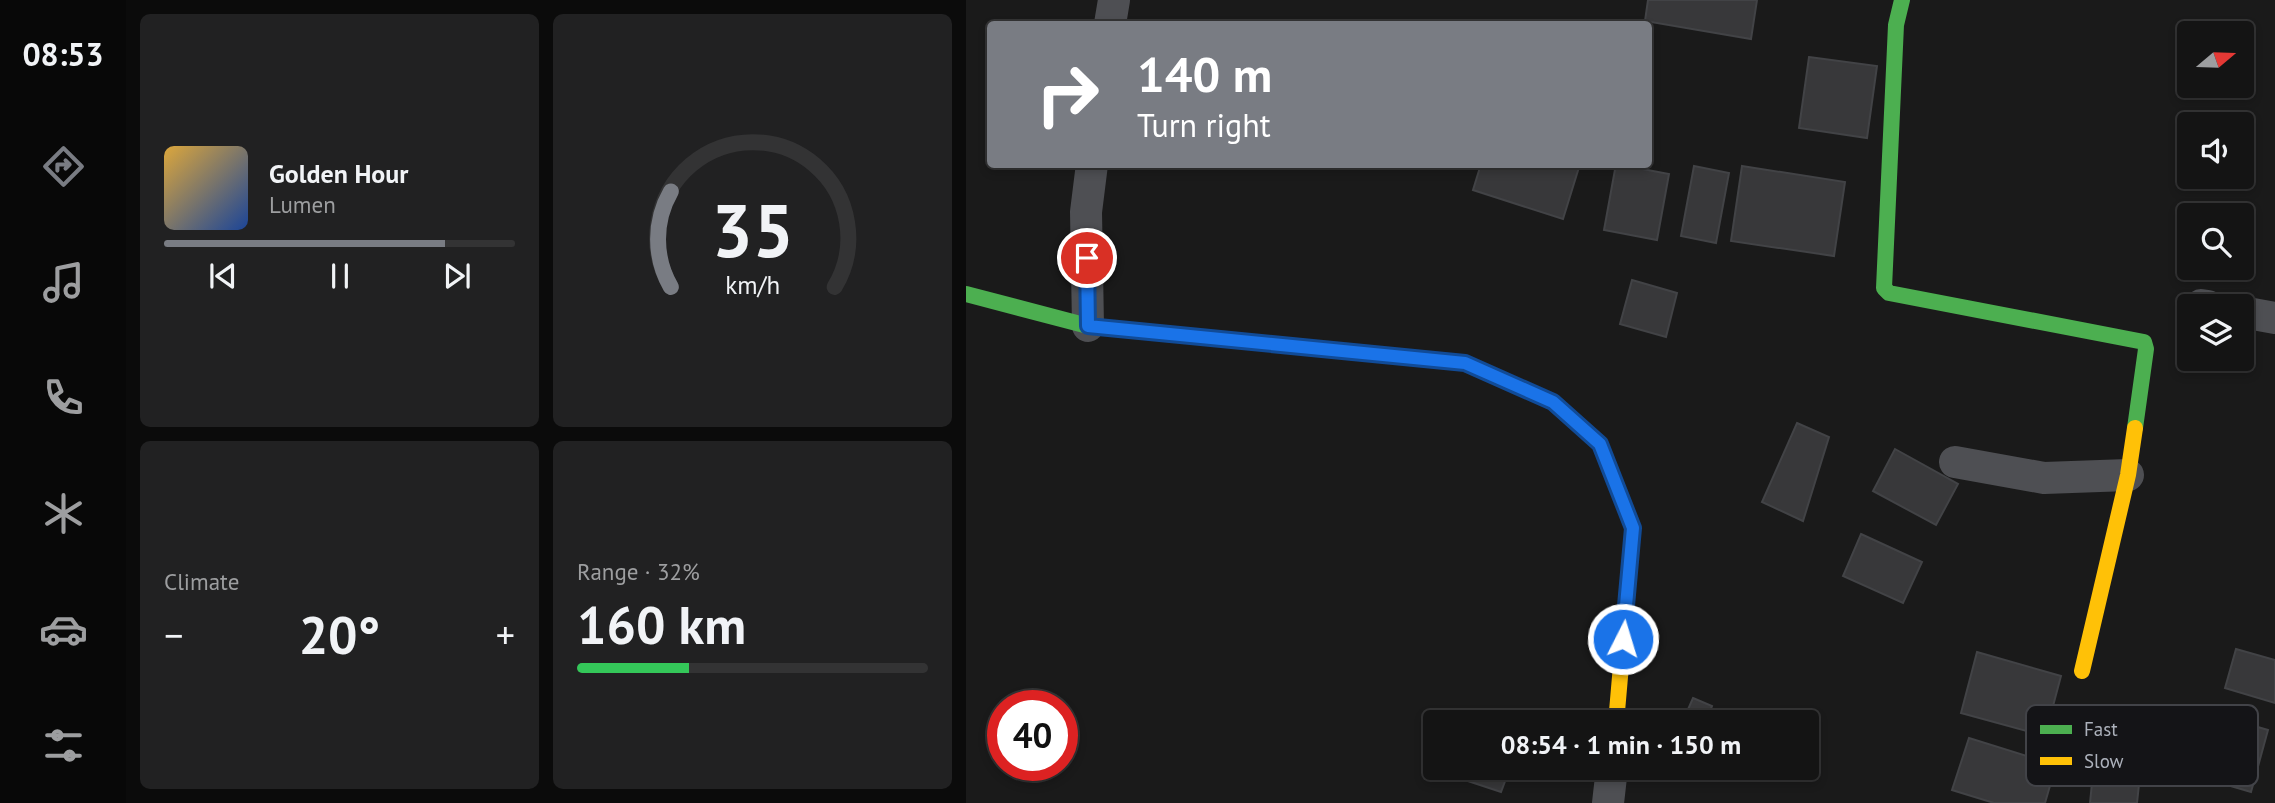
<!DOCTYPE html>
<meta charset="utf-8">
<style>
body{margin:0;font-family:"PT Sans",sans-serif;background:#212122;color:#f1f3f6;height:100vh;display:flex;flex-direction:column;font-size:26px;white-space:nowrap}
*{box-sizing:border-box;margin:0}
p{font-size:23px;color:#9d9ea0}
.icon{flex:none;width:38px;height:38px;fill:none;stroke:currentColor;stroke-width:2;stroke-linecap:round;stroke-linejoin:round}
.map{position:relative;flex:1;overflow:hidden}
.drawer{display:flex;flex-direction:column;gap:14px;padding:14px;background:#0b0b0b;width:840px}
.drawer>*{flex:none}
.top-card{position:absolute;left:21px;top:21px;width:665px;height:147px;border-radius:7px;box-shadow:0 4px 10px #0003,0 0 0 2px #333334;background:#797c83;color:#fff;overflow:hidden}
.needle{width:46px;rotate:71deg}
.controls{position:absolute;left:1211px;top:21px;display:grid;gap:14px}
.controls a{display:grid;place-items:center;width:77px;height:77px;border-radius:7px;background:#141414;box-shadow:0 4px 10px #0003,0 0 0 2px #333334;font-size:35px}
.speed{position:absolute;left:21px;top:690px;display:flex;gap:14px;font-size:35px;font-weight:700;text-align:center}
.speed>*{display:grid;place-content:center;width:91px;height:91px;border-radius:50%;background:#141414;box-shadow:0 4px 10px #0003,0 0 0 2px #333334;line-height:1}
.speed .limit{border:10px solid #d22;background:#fff;color:#111}
.pin{position:absolute;display:grid;place-items:center;width:60px;height:60px;color:#fff;margin:-30px;border:4px solid #fff;border-radius:50%;box-shadow:0 2px 7px #0007}
.me{position:absolute;width:77px;margin:-38px;rotate:5deg;stroke-linejoin:round;filter:drop-shadow(0 0 5px #0008)}
.turn{display:flex;align-items:center;gap:24px;height:147px;padding:0 35px;font-size:32px}
.turn .icon{width:91px;height:91px;stroke-width:2.5}
.turn b{display:block;font-size:49px;line-height:60px}
.big{font-size:52px;font-weight:800;line-height:1.1}
.drawer .widget{flex:1;display:flex;flex-direction:column;justify-content:center;gap:10px;min-width:0;padding:0 24px;border-radius:10px;background:#212122}
.drawer .dial{align-items:center;gap:0}
.dial svg{height:182px;overflow:visible;fill:none;stroke:#333334;stroke-width:7;stroke-linecap:round;text-anchor:middle}
.dial text{fill:#f1f3f6;stroke:none}
.song{display:flex;align-items:center;gap:21px}
.cover{width:84px;height:84px;border-radius:10px;background:linear-gradient(135deg,hsl(40 70% 55%),hsl(220 70% 35%))}
.played{height:7px;border-radius:4px;background:linear-gradient(90deg,#797c83 80%,#333334 80%)}
.keys{display:flex;justify-content:space-around;direction:ltr}
.heat{display:flex;justify-content:space-between;align-items:center;font-size:38px;direction:ltr}
.charge{height:10px;border-radius:5px;background:linear-gradient(90deg,#34c759 32%,#333334 0)}
.drawer .tiles{flex:1;display:grid;gap:14px;grid-template-columns:repeat(2,1fr)}
.trip{position:absolute;left:457px;top:710px;width:396px;height:70px;border-radius:7px;background:#141414;box-shadow:0 4px 10px #0003,0 0 0 2px #333334;font-weight:800;line-height:70px;text-align:center}
main{display:flex;flex:1;min-height:0}
.tab-bar{display:flex;flex-direction:column;width:126px;justify-content:space-around;align-items:center;background:#080808;color:#9d9ea0}
.tab-bar .icon{width:49px;height:49px}
.tab-bar .on{color:#797c83}
.tab-bar b{font-size:32px;color:#f1f3f6}
.map>svg:first-child{display:block}
.building{fill:#38383a;stroke:#424346;stroke-width:2}
.lines{fill:none;stroke-linecap:round;stroke-linejoin:round}
.street{stroke:#4e4f53;stroke-width:32}
.fast{stroke:#4caf50;stroke-width:16}
.slow{stroke:#ffc107;stroke-width:16}
.route-casing{stroke:#114b97;stroke-width:18}
.route{stroke:#1a73e8;stroke-width:12}
.key{fill:#141417;stroke:#424348;stroke-width:2}
.key-label{font-size:19px;fill:#acb1bb}
</style>
<main>
<nav class="tab-bar">
<b>08:53</b>
<svg class="icon on" aria-label="directions" viewBox="0 0 24 24"><path d="M12 3l9 9-9 9-9-9zM9 14v-3h6M13 9l2 2-2 2"/></svg>
<svg class="icon" aria-label="music" viewBox="0 0 24 24"><path d="M9 18V5l10-2v13"/><circle cx="6" cy="18" r="3"/><circle cx="16" cy="16" r="3"/></svg>
<svg class="icon" aria-label="phone" viewBox="0 0 24 24"><path d="M5 4h4l2 5-3 2q2 4 5 5l2-3 5 2v4C11 20 4 13 5 4z"/></svg>
<svg class="icon" aria-label="climate" viewBox="0 0 24 24"><path d="M12 3v18M4 7l16 10M4 17L20 7"/></svg>
<svg class="icon" aria-label="car" viewBox="0 0 24 24"><path d="M5 17H2v-5l4-1 3-4h7l3 4 3 1v5h-3M9 17h6M6 11h13"/><circle cx="7" cy="17" r="2"/><circle cx="17" cy="17" r="2"/></svg>
<svg class="icon" aria-label="filters" viewBox="0 0 24 24"><path d="M4 7h16M4 17h16"/><circle cx="9" cy="7" r="2"/><circle cx="15" cy="17" r="2"/></svg>
</nav>
<section class="drawer">
<div class="tiles">
<div class="widget">
<div class="song"><i class="cover"></i><div><b>Golden Hour</b><p>Lumen</p></div></div>
<div class="played"></div>
<div class="keys"><svg class="icon" aria-label="previous" viewBox="0 0 24 24"><path d="M18 5L8 12l10 7zM5 5v14"/></svg><svg class="icon" aria-label="pause" viewBox="0 0 24 24"><path d="M8 5v14M16 5v14"/></svg><svg class="icon" aria-label="next" viewBox="0 0 24 24"><path d="M6 5l10 7-10 7zM19 5v14"/></svg></div>
</div>
<div class="widget dial"><svg viewBox="0 0 100 80">
<path d="M14 69A42 42 0 1 1 86 69"/>
<path d="M14 69A42 42 0 0 1 14 27" stroke="#797c83"/>
<text x="50" y="56" font-size="32" font-weight="700">35</text>
<text x="50" y="72" font-size="11">km/h</text>
</svg></div>
<div class="widget"><p>Climate</p>
<div class="heat"><a>−</a><b class="big">20°</b><a>+</a></div>
</div>
<div class="widget"><p>Range · 32%</p><b class="big">160 km</b><div class="charge"></div></div>
</div>
</section>
<div class="map">
<svg width="1309" height="803" viewBox="0 0 1309 803">
<rect width="100%" height="100%" fill="#1a1a1a"/>
<path class="building" d="M682 0H791L785 39 679 21Z
M843 57 911 66 901 138 833 128Z
M515 164H614L597 219 507 190Z
M650 164 703 174 691 240 638 230Z
M728 166 763 173 750 243 715 236Z
M776 166 879 182 868 256 765 241Z
M666 280 711 293 700 337 654 324Z
M831 423 863 437 837 521 796 502Z
M929 449 992 484 970 525 907 491Z
M895 534 956 562 937 603 877 576Z
M1270 649 1309 660V703L1259 688Z
M1011 652 1095 676 1079 736 995 713Z
M727 698 746 706 740 722 720 714Z
M1251 715 1302 730 1285 792 1234 777Z
M1132 723 1179 728 1171 803H1124Z
M1003 738 1090 765 1079 803H1028L986 790Z
M503 768H544L535 792 499 780Z"/>
<g class="lines">
<path class="street" d="M144 24 148 0
M1235 305 1242 306
M1276 312 1309 318
M122 326 120 212 126 164
M989 462 1078 478 1162 475
M642 803 646 768"/>
<path class="fast" d="M936 0 930 25 918 288 923 293 1178 342 1180 349 1169 428
M0 294 122 326 499 363 587 402 634 444 667 528 661 596"/>
<path class="slow" d="M1116 671 1162 475 1169 428
M650 723 661 596"/>
</g>
<g class="lines">
<defs>
<path id="route" d="M121 258 122 326 499 363 587 402 634 444 667 528 657 639"/>
</defs>
<use href="#route" class="route-casing"/>
<use href="#route" class="route"/>
</g>
<rect x="1060" y="705" width="232" height="81" rx="10" class="key"/>
<rect x="1074" y="725" width="32" height="9" fill="#4caf50"/>
<rect x="1074" y="757" width="32" height="8" fill="#ffc107"/>
<g class="key-label">
<text x="1118" y="736">Fast</text>
<text x="1118" y="768">Slow</text>
</g>
</svg>
<div class="controls">
<a><svg class="needle" viewBox="-14 -14 28 28"><path d="M0-13l5 13h-10z" fill="#e53935"/><path d="M0 13l5-13h-10z" fill="#9d9ea0"/></svg></a>
<a><svg class="icon" aria-label="sound" viewBox="0 0 24 24"><path d="M4 9h4l5-4v14l-5-4H4zM17 9q2 3 0 6"/></svg></a>
<a><svg class="icon" aria-label="search" viewBox="0 0 24 24"><circle cx="10" cy="10" r="6"/><path d="M15 15l6 6"/></svg></a>
<a><svg class="icon" aria-label="layers" viewBox="0 0 24 24"><path d="M12 4l9 5-9 5-9-5zM3 14l9 5 9-5"/></svg></a>
</div>
<div class="speed"><div class="limit">40</div></div>
<div class="pin" style="left:121px;top:258px;background:#d93025"><svg class="icon" aria-label="arrive" viewBox="0 0 24 24"><path d="M6 21V4h12l-3 4 3 4H6"/></svg></div>
<svg class="me" style="left:657px;top:639px" viewBox="-20 -20 40 40"><circle r="17" fill="#1a73e8" stroke="#fff" stroke-width="3"/><path d="M0-11L8 9 0 5-8 9z" fill="#fff"/></svg>
<div class="trip">08:54 · 1 min · 150 m</div>
<div class="top-card">
<div class="turn"><svg class="icon" aria-label="right" viewBox="0 0 24 24"><path d="M7 20v-9h11M14 6l5 5-5 5"/></svg><div><b>140 m</b>Turn right</div></div>
</div>
</div>
</main>
